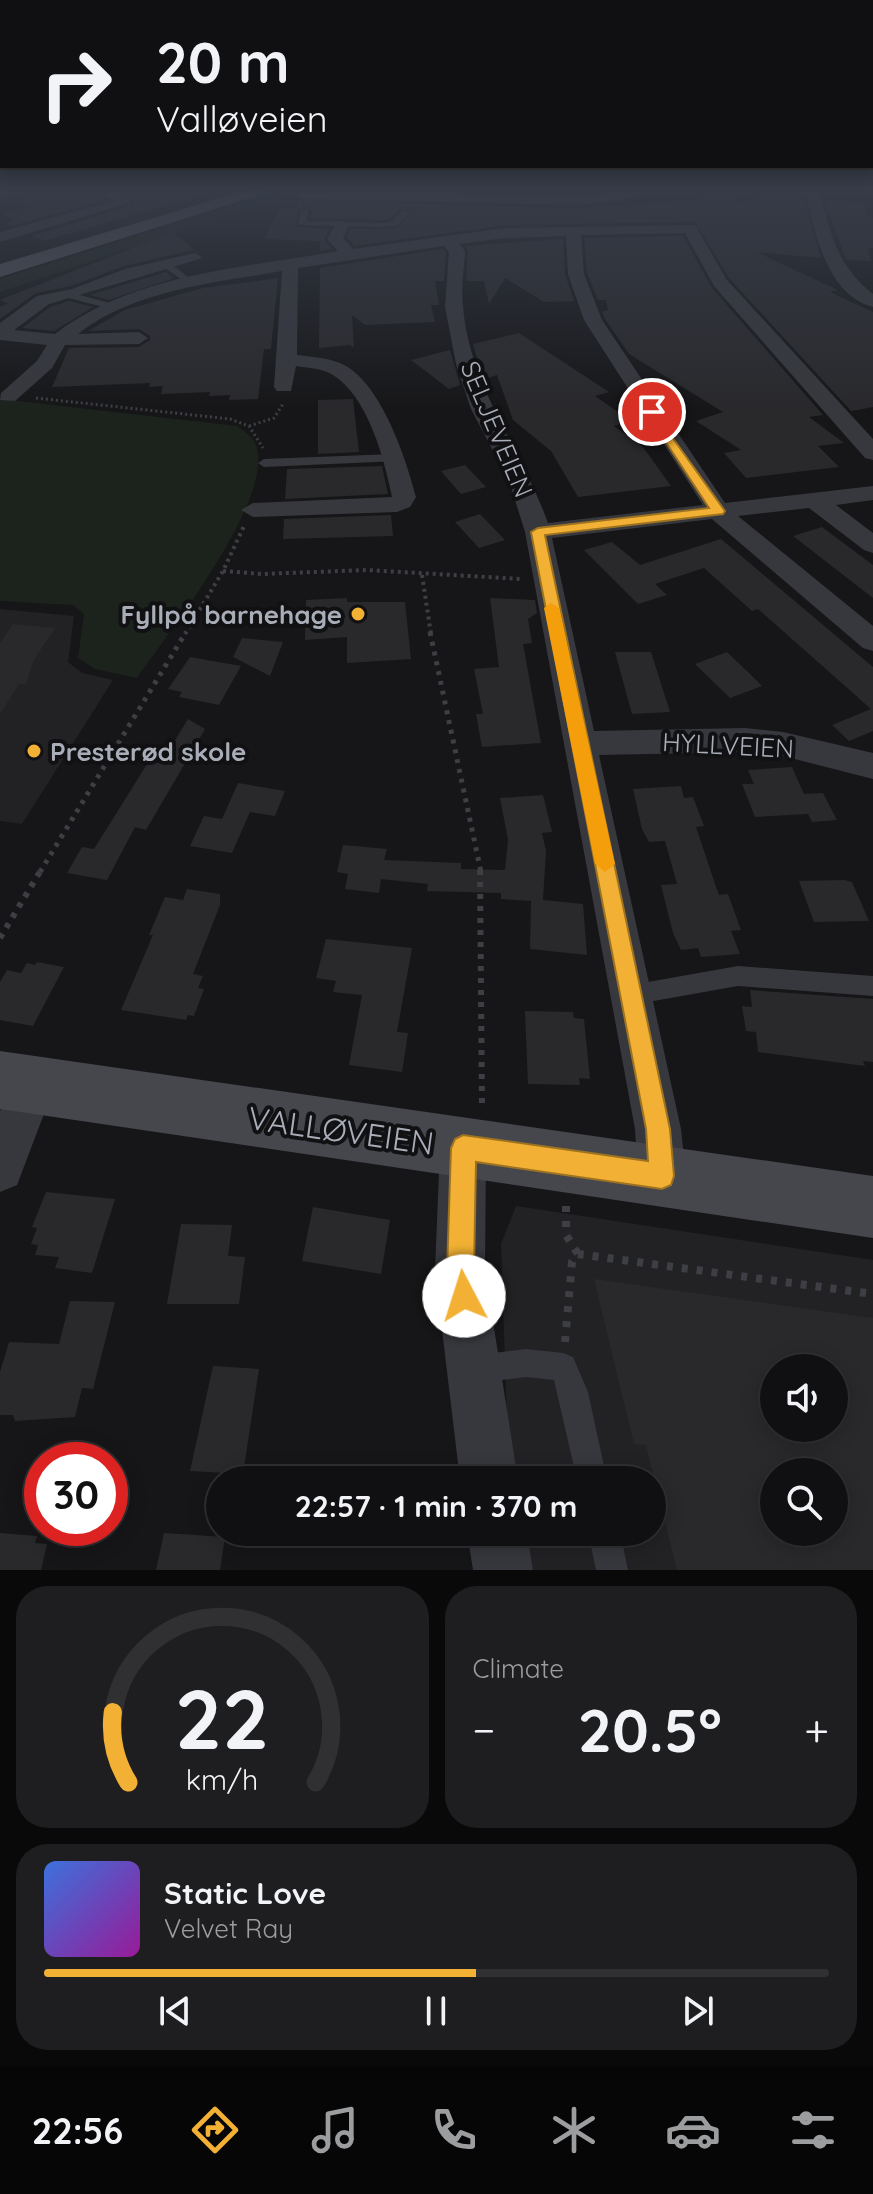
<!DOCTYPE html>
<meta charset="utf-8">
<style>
body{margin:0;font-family:Quicksand,sans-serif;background:#1e1e20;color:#f1f3f6;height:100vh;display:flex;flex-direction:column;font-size:30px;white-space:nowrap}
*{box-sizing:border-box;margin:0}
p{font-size:26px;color:#9c9d9f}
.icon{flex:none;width:44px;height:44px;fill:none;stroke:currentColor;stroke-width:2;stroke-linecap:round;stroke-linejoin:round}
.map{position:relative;height:1570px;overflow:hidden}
.details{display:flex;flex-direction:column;gap:16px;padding:16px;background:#09090a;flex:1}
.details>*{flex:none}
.top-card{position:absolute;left:0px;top:0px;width:874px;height:168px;box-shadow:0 4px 20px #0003,0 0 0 2px #303032;background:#101012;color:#f1f3f6;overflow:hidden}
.buttons{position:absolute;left:760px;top:1354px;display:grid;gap:16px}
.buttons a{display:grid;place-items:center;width:88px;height:88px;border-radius:50%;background:#101012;box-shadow:0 4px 20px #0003,0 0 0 2px #303032;font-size:40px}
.speed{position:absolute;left:24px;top:1442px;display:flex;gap:16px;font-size:40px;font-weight:700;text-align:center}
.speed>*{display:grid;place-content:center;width:104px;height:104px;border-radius:50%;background:#101012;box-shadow:0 4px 20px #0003,0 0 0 2px #303032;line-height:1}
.speed .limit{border:12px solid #d22;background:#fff;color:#111}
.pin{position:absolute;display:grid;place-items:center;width:68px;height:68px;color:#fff;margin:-34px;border:4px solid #fff;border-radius:50%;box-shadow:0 2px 8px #0007}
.me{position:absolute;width:88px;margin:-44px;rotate:355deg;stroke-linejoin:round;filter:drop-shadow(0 0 6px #0008)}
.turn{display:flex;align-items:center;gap:28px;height:168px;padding:0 24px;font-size:36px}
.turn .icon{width:104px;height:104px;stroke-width:2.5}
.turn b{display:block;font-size:56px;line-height:68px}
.big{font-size:60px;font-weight:800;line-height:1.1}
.details .tile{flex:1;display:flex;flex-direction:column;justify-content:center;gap:12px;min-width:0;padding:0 28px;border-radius:32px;background:#1e1e20}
.details .dial{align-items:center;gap:0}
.dial svg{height:208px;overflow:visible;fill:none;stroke:#303032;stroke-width:7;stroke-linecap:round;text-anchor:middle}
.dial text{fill:#f1f3f6;stroke:none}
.song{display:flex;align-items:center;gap:24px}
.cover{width:96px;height:96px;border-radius:12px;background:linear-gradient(135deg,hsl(220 70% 55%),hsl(300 70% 35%))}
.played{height:8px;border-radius:4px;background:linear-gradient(90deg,#f2b134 55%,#303032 55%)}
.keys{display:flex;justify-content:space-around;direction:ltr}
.heat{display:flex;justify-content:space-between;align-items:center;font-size:44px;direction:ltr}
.details .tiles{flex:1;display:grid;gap:16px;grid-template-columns:1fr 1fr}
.tile:last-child{grid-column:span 2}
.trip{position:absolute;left:206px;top:1466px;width:460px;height:80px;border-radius:40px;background:#101012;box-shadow:0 4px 20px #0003,0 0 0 2px #303032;font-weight:800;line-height:80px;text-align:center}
.tabs{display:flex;height:128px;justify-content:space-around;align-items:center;background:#060607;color:#9c9d9f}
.tabs .icon{width:56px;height:56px}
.tabs .active{color:#f2b134}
.tabs b{font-size:36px;color:#f1f3f6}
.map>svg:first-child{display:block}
.built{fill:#222225;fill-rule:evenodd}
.green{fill:#1c231d}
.building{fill:#29292c;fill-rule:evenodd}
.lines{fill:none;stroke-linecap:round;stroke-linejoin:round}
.path-far4{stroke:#3d3f44;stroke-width:3;stroke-dasharray:2 3;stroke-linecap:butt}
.path-far3{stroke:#3d3f44;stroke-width:4;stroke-dasharray:3 4;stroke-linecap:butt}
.path-far2{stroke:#3d3f44;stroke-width:5;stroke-dasharray:4 6;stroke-linecap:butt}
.path-far1{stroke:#3d3f44;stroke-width:6;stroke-dasharray:5 7;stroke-linecap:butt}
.path{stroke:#3d3f44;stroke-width:8;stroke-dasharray:6 9;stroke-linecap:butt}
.lane{fill:#37383d;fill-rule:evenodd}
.street{fill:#37383d;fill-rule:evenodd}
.secondary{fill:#45474d;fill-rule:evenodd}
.primary{fill:#53555c;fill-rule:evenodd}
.route{fill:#f2b134;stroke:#9d7322;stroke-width:2}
.slow{fill:#f59e0b}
.poi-dot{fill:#f2b134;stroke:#111113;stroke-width:3}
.labels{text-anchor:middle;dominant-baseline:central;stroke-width:8;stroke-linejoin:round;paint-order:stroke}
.street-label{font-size:26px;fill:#a8adb8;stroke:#111113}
.poi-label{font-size:26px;font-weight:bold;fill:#a8adb8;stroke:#111113;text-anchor:end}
.near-street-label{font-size:32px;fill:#a8adb8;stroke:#111113}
</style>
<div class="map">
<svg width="873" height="1570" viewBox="0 0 873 1570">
<rect width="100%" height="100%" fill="#161618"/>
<path class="built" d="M304 190H582L585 194H293Z
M0 609 74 616 68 662 82 673 113 680 22 824 0 821Z
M516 1206 873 1260V1570H533L527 1532H652V1480H518L507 1420 501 1244ZM774 1368H834V1428H774ZM774 1472H834V1532H774Z"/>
<path class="green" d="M277 192 293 194 0 292V279Z
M0 399 237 426C242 430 252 436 255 443 279 494 167 635 137 678L95 669 78 658 84 614 73 605 0 601Z"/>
<path class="building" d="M62 190H84L106 200 11 226 7 224 13 220 1 214 28 207 16 201Z
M143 190H193L195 197 44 241 32 236 133 205 135 201 126 195Z
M775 190H796L798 199 804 200 821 258 756 252 838 290 830 292 873 312V407L851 411 729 278 695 222 505 225 354 246 347 237 350 229 398 228 411 211 400 209 391 218 383 220 310 218 312 210 304 206 298 210 296 227 330 229 324 239 332 249 320 251V241L264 239 280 208H296L300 200 577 208 701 201 699 198H734L739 204 775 195Z
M825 201 865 204 868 216 873 218V248H868L871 261 846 260Z
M173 232 194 250 124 266 71 286 36 293 0 319V307L8 303 0 300Z
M683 236 712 288 823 415 809 417 844 443 818 446 839 467 746 478 724 453 741 450 696 421 723 412 629 354 605 319 602 312 608 310 606 300H598L587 273 584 238Z
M563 239 565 274 574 301 544 302 505 278 489 304 484 281H466L468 251 465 246Z
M443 249 446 253 444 281H435L439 305H431L435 322 365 325 352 315 354 348 350 345 319 348 320 268Z
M166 272 174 278 109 300 90 295Z
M278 278 271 349H264L258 399 229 400 230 395 209 396 210 392 161 394 163 386 149 387 150 383 52 387 69 348 139 347 150 340V336L139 329 88 331 125 310 203 288Z
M69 301 93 307 54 331 22 328 50 307Z
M519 333 609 392 595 396 631 421 614 426 643 447 671 486 578 497 551 451 513 420 497 375 484 379 478 362 473 344Z
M450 350 460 385 449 389 411 360Z
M353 399 359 452 318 454V400Z
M465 465 486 487 461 494 441 471Z
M382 466 388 494 285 499 287 469Z
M480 514 505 540 479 548 455 522Z
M391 515 393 536 283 539 284 519Z
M822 527 873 565V598L793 536Z
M721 539 873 667V731L849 741 832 725 871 709 758 609 752 611 704 568 655 584 667 595 638 604 584 550 612 542 640 565Z
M347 598V602H405L411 659 347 663V637L305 640 306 600Z
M490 598 535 600 537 613 528 619 532 643 523 644 541 743 482 747 476 714H483L474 669 499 667Z
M13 624 55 628 34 660 26 684H19L0 714V643Z
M242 638 283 642 270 676 233 657Z
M615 652H651L670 712 632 714Z
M727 652 748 672 762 686 730 698 695 664Z
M190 657 241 666 219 705 179 697 182 692 168 689Z
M188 719 205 729 146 830 135 827 107 880 67 873 82 847 94 849 149 761 161 763Z
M792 767 804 794 823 793 837 820 812 822 808 814 755 817 742 784H754L748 770Z
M238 783 285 791 275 816 250 812 232 853 190 846 204 816 222 819Z
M681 786 684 798 693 797 704 826 696 827 714 881 719 895 728 894 741 930 731 931 740 954 701 957 698 948 681 950 673 933 661 885 677 884 665 841 649 842 642 829 633 789Z
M543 795 552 832 542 833 546 851 543 900 583 904 587 955 530 949 531 901 501 899V893L427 891 428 884 381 879 379 893 345 889 348 874 337 872 343 845 387 849 384 860 461 863V869L505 870 508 840 500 798Z
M844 880 852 882 869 921 814 922 799 881Z
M187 889 220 894V905L193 974 203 976 198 988 204 989 194 1016 188 1015 186 1020 121 1010 153 935H149L165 897 183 900Z
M326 939 412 948 397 1032 408 1033 402 1072 349 1065 362 995 333 992 336 981 316 978Z
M37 962 64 967 33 1026 0 1020V982L7 970 21 973 27 963 35 965Z
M750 990 873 999V1062L863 1061 865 1066 758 1052 756 1032 746 1031 742 1006 752 1007Z
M525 1011 573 1012 574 1018 584 1019 590 1079 579 1078 580 1085 528 1084Z
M46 1192 115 1199 92 1273 55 1268 59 1257 35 1255 38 1245 31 1244 37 1228 32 1227Z
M313 1207 390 1220 381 1274 302 1261Z
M181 1224 232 1225 228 1256 245 1257 239 1304H167Z
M594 1279 873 1318V1570H677L646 1445 634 1444ZM774 1368H834V1428H774ZM774 1472H834V1532H774Z
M70 1301 115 1302 93 1389 82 1388 75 1417 15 1421 13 1415H0V1372L9 1342 59 1344Z
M213 1366 259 1369 243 1474 190 1471Z
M0 1533 37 1536 35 1543 47 1544 41 1570H0Z
M164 1533 225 1537 220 1570H156Z"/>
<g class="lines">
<path class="path-far4" d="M36 398 230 419 249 426 263 448
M249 426 274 418 283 404"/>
<path class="path-far3" d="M223 571 262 574 367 570 521 579
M422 575 431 634
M185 634 223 571 244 526"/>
<path class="path-far2" d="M430 632 481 872
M40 872 186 632"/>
<path class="path-far1" d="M480 870 482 1107
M0 938 41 870"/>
<path class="path" d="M566 1206V1235L578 1254
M565 1342 572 1262 578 1254 873 1294"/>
<path class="lane" d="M305 209 309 211 306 221 383 223 393 221 402 211 409 213 398 225 383 227 298 225 301 211Z
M162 262H168L195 282 188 284 162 266Z
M68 292 114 304 116 306 111 309 65 297Z
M394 454 398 455V461L264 467 258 463 264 459Z
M738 966 873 976V996L738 986 631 1005 623 1002 620 995 623 988 631 985Z
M526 1349 563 1353 573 1357 588 1392 607 1480H577L554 1380 526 1377 476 1383 466 1379 462 1369 466 1359 476 1355Z
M588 1532H620L628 1570H596Z"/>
<path class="street" d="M9 190H34L0 200V192Z
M95 190H112L132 202 0 242V232L113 201Z
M627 190H647L623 200 577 205 304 199 297 195 304 191 551 197 601 195Z
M805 190H819C830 232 837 266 873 294V307C826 295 814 229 805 190Z
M342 221 349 225 343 238 353 249 505 228 695 225 727 280 873 439V460L865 458 714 286 685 233 581 235 584 274 602 320 725 503 873 486V500L836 505 873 533V553L864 550 809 508 738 516 873 626V651L863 648 712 519 552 538 594 731 745 728 783 732 873 753V779L783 756 745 752 599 755 681 1129 686 1176 679 1193 662 1200 645 1193 638 1176 635 1129 525 532 509 481 471 409 456 364 445 307 449 252 444 246 298 268 297 355C313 357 332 358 346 366 382 387 406 458 416 497L410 507 397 512 253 517 241 510 253 503 392 497C384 458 368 397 333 375 322 368 308 368 296 366L291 391H277L274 387 282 271C214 283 134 290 78 334L139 332 148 338 139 344 65 345 52 368 15 401 0 400 1 393 37 361 47 345 0 340V323L37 296 72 289 125 269 195 253 203 258 49 304 14 330 55 334C134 274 243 268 338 251L327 239 337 222ZM566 236 568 274 584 320 703 505 548 523C522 450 469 386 463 306 461 288 464 269 465 251L459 244 505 238Z
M33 1063 49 1069 55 1085 17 1185 0 1192V1111L17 1069Z
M463 1125 479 1132 486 1148 485 1271 518 1480H460L435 1271 440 1148 447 1132Z
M467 1532H527L533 1570H473Z"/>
<path class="secondary" d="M0 1051 873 1176V1238L0 1109Z"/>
<path class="primary" d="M247 190H275L0 277V264Z"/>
</g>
<linearGradient id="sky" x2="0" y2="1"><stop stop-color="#0c0c0d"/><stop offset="0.46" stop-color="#363c48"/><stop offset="1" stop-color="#363c48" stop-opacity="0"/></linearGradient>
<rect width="873" height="410" fill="url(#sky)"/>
<path class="route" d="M652 409 725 511 723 514 545 535 670 1129 674 1176 671 1185 662 1189 476 1162 474 1271 477 1296 473 1306 464 1310 454 1306 447 1271 451 1148 455 1139 463 1135 648 1161 646 1129 531 532 538 528 709 508 646 412Z"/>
<path class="slow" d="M551 603 559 608 615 864 605 872 595 864 544 608Z"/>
<g class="poi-dot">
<circle cx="358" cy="614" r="8"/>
<circle cx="34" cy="751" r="8"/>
</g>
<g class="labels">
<g class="street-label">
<text transform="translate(497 429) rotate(67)">SELJEVEIEN</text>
<text transform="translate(728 745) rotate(3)">HYLLVEIEN</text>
</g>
<g class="poi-label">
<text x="342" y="614">Fyllpå barnehage</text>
<text x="50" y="751" text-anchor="start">Presterød skole</text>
</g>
<g class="near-street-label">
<text transform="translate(341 1130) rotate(8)">VALLØVEIEN</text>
</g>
</g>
</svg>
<div class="buttons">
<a><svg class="icon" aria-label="sound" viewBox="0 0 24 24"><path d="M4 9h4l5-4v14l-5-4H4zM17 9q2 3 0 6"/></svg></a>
<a><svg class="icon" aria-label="search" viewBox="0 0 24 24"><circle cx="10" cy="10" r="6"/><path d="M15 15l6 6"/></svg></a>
</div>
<div class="speed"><div class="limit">30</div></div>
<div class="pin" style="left:652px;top:412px;background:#d93025"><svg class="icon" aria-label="arrive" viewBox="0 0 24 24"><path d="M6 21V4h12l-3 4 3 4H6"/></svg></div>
<svg class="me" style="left:464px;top:1296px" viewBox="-20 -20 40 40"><circle r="19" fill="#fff"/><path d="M0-13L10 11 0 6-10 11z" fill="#f2b134"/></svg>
<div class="trip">22:57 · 1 min · 370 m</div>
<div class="top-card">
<div class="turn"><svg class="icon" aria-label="right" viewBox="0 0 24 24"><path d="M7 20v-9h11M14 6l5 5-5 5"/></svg><div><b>20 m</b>Valløveien</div></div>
</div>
</div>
<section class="details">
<div class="tiles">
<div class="tile dial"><svg viewBox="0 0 100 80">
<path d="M14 69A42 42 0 1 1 86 69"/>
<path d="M14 69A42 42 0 0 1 8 42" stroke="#f2b134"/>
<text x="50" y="56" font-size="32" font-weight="700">22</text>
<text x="50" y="72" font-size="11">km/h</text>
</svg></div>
<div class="tile"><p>Climate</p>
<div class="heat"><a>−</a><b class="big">20.5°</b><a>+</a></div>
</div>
<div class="tile">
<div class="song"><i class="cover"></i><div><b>Static Love</b><p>Velvet Ray</p></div></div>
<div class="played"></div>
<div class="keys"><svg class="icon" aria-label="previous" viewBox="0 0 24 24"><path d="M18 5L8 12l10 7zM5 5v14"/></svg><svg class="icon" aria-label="pause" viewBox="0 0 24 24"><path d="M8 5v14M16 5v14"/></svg><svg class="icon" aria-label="next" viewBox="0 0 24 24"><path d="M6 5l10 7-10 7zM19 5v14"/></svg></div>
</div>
</div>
</section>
<nav class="tabs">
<b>22:56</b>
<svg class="icon active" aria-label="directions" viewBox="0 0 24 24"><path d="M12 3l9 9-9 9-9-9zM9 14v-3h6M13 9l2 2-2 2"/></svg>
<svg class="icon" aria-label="music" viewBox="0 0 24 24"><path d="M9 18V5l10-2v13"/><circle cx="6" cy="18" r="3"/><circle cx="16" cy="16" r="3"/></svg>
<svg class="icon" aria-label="phone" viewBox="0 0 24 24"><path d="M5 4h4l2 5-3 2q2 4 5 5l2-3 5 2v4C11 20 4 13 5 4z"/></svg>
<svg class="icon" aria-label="climate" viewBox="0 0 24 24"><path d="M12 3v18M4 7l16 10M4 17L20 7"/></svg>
<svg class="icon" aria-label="car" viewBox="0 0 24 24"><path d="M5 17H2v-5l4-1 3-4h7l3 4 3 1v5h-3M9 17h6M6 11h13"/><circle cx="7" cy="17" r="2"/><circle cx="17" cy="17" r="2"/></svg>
<svg class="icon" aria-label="filters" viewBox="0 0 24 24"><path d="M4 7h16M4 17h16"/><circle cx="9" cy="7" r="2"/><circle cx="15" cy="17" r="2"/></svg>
</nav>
